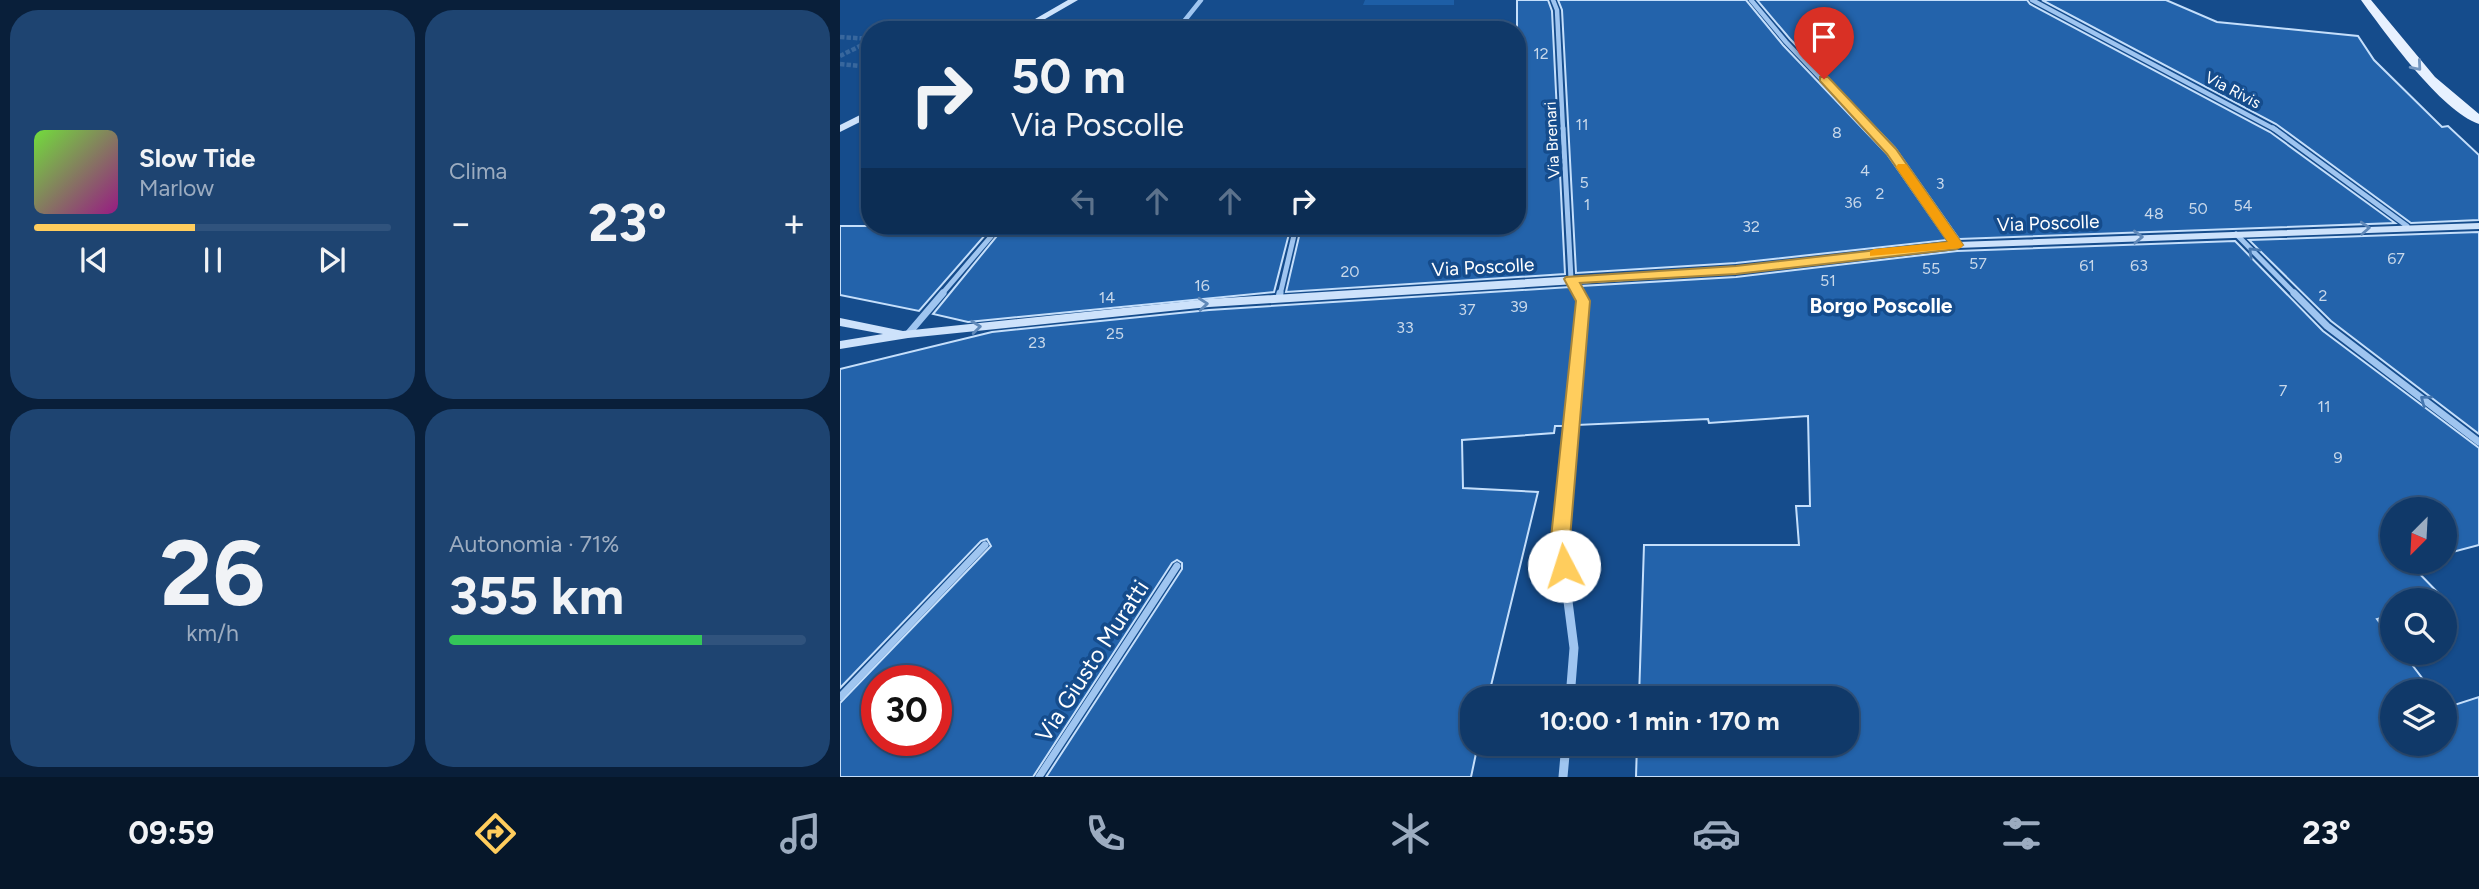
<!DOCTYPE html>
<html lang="it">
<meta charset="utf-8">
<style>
body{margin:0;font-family:Figtree,sans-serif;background:#1e4471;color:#f1f3f6;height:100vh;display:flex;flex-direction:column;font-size:26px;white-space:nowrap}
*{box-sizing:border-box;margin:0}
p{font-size:23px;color:#9cacc0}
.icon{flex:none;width:38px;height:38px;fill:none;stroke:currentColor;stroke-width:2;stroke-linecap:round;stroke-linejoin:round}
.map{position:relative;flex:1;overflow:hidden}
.drawer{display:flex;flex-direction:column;gap:10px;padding:10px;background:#091f3a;width:840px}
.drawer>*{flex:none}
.guide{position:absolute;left:21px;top:21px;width:665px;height:214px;border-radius:28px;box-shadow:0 2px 5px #0004,0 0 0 2px #30537d;background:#103969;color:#f1f3f6;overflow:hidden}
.needle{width:46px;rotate:204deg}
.fabs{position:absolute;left:1540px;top:497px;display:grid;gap:14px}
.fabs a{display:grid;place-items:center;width:77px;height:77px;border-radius:50%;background:#103969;box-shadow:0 2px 5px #0004,0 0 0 2px #30537d;font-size:35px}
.speed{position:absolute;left:21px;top:665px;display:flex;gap:14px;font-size:35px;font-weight:700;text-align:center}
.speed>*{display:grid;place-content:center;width:91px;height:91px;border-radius:50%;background:#103969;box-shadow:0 2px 5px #0004,0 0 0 2px #30537d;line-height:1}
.speed .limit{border:10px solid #d22;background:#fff;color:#111}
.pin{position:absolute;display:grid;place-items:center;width:60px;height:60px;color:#fff;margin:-72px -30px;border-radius:50% 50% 50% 0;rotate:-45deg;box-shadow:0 0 7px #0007}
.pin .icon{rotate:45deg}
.me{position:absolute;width:77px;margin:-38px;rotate:355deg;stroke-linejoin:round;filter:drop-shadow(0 0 5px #0008)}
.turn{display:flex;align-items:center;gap:24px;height:147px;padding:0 35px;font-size:32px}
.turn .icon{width:91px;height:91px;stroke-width:2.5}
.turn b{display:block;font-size:49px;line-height:60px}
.lanes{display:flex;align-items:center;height:66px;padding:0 35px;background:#0003;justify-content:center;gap:35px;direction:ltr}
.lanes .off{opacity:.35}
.big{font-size:52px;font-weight:700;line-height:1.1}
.drawer .widget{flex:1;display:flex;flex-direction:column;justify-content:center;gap:10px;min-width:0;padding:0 24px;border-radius:28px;background:#1e4471}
.drawer .dial{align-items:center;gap:0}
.dial b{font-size:91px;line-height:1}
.song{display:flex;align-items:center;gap:21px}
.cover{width:84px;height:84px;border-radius:10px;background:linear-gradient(135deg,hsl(100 70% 55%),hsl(310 70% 35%))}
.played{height:7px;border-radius:4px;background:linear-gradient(90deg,#ffcd5d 45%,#30537d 45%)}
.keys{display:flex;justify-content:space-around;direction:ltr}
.heat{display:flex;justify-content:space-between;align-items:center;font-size:38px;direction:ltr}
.charge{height:10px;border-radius:5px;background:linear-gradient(90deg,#34c759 71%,#30537d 0)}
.drawer .tiles{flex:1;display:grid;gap:10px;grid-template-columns:repeat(2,1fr)}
.trip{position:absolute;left:620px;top:686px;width:399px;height:70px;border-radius:28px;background:#103969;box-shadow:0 2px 5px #0004,0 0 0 2px #30537d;font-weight:700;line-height:70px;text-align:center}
.tabs{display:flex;height:112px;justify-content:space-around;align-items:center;background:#06172a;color:#9cacc0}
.tabs .icon{width:49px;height:49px}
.tabs .on{color:#ffcd5d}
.tabs b{font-size:32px;color:#f1f3f6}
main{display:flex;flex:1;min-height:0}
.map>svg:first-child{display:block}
.green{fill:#1d5ea6}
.building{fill:#2363ab;stroke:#c5dffb;stroke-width:2;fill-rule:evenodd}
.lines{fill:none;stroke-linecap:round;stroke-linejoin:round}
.street-tunnel{stroke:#38679d;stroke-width:4.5;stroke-dasharray:4.5 2;stroke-linecap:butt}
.lane{stroke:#9fc5f0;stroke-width:7}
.street-far3{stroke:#9fc5f0;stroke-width:4.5}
.street-far2{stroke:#9fc5f0;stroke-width:5}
.street-far1{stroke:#9fc5f0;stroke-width:7}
.street{stroke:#9fc5f0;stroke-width:9}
.secondary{fill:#cde2fb;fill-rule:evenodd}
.primary{fill:#e7f1ff;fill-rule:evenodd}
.oneway{stroke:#7396c0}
.oneway2{stroke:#5f88b8}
.oneway3{stroke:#4576af}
.route{fill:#ffcd5d;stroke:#a6853c;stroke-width:2}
.slow{fill:#f59e0b}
.labels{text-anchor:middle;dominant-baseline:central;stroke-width:7;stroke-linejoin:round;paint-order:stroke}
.number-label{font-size:16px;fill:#c8d8ea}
.far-street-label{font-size:16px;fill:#fff;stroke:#154c8c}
.street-label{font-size:19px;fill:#fff;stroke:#154c8c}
.neighbourhood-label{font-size:21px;font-weight:bold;fill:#fff;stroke:#154c8c}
.near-street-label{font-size:23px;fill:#fff;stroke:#154c8c}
</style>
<main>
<section class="drawer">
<div class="tiles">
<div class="widget">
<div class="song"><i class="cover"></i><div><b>Slow Tide</b><p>Marlow</p></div></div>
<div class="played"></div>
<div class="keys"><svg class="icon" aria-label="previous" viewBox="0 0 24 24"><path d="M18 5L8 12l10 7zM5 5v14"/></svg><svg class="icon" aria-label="pause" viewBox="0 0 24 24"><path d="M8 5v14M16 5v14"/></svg><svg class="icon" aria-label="next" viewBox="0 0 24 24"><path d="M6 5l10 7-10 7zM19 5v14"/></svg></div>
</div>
<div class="widget"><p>Clima</p>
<div class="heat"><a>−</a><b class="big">23°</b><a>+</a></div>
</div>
<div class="widget dial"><b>26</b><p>km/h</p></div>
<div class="widget"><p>Autonomia · 71%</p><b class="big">355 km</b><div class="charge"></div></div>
</div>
</section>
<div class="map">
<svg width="1639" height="777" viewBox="0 0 1639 777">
<rect width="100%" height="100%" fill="#154c8c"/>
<path class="green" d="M525 0H614V5H523Z"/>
<path class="building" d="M677 0H708L712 11 725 274 446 292 460 232 454 226 450 230 434 292 128 322 93 314 165 226H677Z
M718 0H906L943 45 1047 154 1107 240 896 263 736 273 722 10Z
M917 0H1187L1190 4 1430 132 1555 223 1119 239 1055 148 950 39Z
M1202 0H1326L1377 22 1518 36 1534 60 1602 127 1608 126 1639 155V220L1571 223 1436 124Z
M0 226H153L79 311 0 295Z
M1639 232V434L1491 321 1409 240Z
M1395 241 1483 331 1639 448V545L1605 554V509H1552V562H1572L1569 563 1607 602 1552 600V615L1537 619 1552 639V653H1563L1592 691H1552V744H1605V708L1639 697V777H796L797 744H1006V698H799L804 545H959L956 506H970L968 416 869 423 868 419 737 425 749 302 741 286 896 277 1117 251Z
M730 287 737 302 725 426H715L714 433 622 440 623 488 698 492 648 698H632V744H638L631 777H206L342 569V563L337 560 332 563 193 777H0V703L151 546 147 539 141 541 0 688V369L152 332 369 310ZM37 681H96V740H37Z"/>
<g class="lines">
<path class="street-tunnel" d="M0 37 30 39
M0 56 30 41
M0 64 30 67"/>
<path class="lane" d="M0 697 145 545
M199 777 337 566"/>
<path class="street-far3" d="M713 0 717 10 723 130
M911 0 946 42 1030 130
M1192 0 1436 130
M337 30 361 0"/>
<path class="street-far2" d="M723 128 731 279 740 295
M1029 128 1051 151 1117 245
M1433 128 1567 226
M1396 234 1456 295
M101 295 160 226
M440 295 455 231"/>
<path class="street-far1" d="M1454 293 1487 326 1639 442
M439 298 440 293
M68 334 103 293
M723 507 743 301 739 293"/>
<path class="street" d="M723 505 720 539 734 648 730 698
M723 777 726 744"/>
<path class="secondary" d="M228 0H238L186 30H176Z
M30 110V117L0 132V125Z
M1639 223V229L1117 248 896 274 369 307 68 338 0 349V341L43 334 0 326V318L63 331 369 299 896 266 1117 242Z"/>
<path class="primary" d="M1521 0H1531L1595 77 1639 114V124C1601 111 1545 33 1521 0Z"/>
</g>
<defs><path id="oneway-chevron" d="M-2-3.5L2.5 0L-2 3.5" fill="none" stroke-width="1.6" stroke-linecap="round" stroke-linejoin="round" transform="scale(1.75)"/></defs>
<use class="oneway" href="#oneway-chevron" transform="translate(1577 66) rotate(49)"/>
<g class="oneway2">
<use href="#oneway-chevron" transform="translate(1525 228) rotate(-3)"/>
<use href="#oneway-chevron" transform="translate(1298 237) rotate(-2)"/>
<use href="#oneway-chevron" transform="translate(363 304) rotate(-5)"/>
<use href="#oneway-chevron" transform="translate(136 327) rotate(-6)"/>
</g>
<g class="oneway3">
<use href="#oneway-chevron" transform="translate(1413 252) rotate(-135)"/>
<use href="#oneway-chevron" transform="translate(1585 400) rotate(-143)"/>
</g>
<path class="route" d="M980 77H988L1056 149 1123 245 1117 249 896 274 740 283 750 301 730 538 734 566 731 572H717L711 538 736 301 724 279 726 277 896 266 1108 242 1047 154 980 81Z"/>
<path class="slow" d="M1058 164H1066L1123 245 1121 248 1030 256V251L1034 249 1108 242 1056 167Z"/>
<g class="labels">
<g class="number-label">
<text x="701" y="53">12</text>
<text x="742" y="124">11</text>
<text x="997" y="132">8</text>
<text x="1025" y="170">4</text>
<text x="744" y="182">5</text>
<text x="1100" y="183">3</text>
<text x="1040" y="193">2</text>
<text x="1013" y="202">36</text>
<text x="747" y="204">1</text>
<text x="1403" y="205">54</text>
<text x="1358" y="208">50</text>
<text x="1314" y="213">48</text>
<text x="911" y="226">32</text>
<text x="1556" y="258">67</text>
<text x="1138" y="263">57</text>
<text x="1247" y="265">61</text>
<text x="1299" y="265">63</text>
<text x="1091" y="268">55</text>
<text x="510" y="271">20</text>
<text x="988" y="280">51</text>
<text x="362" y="285">16</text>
<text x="1483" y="295">2</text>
<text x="267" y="297">14</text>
<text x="679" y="306">39</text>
<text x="627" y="309">37</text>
<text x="565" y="327">33</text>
<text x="275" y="333">25</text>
<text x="197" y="342">23</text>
<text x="1443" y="390">7</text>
<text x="1484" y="406">11</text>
<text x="1498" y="457">9</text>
</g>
<g class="far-street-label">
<text transform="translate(1393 90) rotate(28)">Via Rivis</text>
<text transform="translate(712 140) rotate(-93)">Via Brenari</text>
</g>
<g class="street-label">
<text transform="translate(1208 223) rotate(-2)">Via Poscolle</text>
<text transform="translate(643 267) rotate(-3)">Via Poscolle</text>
</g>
<g class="neighbourhood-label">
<text x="1041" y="305">Borgo Poscolle</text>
</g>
<g class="near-street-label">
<text transform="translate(252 661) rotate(-57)">Via Giusto Muratti</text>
</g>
</g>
</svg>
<div class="fabs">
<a><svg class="needle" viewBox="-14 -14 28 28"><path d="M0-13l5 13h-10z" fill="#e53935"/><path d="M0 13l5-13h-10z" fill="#9cacc0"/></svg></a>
<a><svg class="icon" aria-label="search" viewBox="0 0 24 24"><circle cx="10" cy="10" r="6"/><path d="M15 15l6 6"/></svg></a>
<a><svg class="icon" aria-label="layers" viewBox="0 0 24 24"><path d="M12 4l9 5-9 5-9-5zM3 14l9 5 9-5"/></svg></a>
</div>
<div class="speed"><div class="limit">30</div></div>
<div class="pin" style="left:984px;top:79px;background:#d93025"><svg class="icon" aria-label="arrive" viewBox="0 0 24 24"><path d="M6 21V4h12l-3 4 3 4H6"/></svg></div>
<svg class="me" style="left:724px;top:566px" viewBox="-20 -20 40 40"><circle r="19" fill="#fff"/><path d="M0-13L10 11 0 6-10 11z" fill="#ffcd5d"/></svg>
<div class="trip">10:00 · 1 min · 170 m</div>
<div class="guide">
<div class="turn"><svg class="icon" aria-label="right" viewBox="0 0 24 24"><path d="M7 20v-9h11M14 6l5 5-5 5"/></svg><div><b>50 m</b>Via Poscolle</div></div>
<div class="lanes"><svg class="icon off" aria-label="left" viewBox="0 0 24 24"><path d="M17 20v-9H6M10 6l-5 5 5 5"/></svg><svg class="icon off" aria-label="ahead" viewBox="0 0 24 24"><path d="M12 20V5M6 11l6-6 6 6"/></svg><svg class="icon off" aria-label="ahead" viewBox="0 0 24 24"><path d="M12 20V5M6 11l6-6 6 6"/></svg><svg class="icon" aria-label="right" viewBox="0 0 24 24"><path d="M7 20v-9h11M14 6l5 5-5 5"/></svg></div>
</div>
</div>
</main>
<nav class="tabs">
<b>09:59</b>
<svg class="icon on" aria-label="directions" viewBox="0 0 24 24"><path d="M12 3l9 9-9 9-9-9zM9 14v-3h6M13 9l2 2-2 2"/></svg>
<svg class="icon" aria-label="music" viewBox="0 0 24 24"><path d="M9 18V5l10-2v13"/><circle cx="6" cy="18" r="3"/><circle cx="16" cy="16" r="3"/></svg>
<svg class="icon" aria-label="phone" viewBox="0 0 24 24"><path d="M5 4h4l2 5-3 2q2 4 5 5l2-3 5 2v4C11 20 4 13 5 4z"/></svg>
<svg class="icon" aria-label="climate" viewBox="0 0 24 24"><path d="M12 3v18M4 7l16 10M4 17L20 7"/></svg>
<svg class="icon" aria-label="car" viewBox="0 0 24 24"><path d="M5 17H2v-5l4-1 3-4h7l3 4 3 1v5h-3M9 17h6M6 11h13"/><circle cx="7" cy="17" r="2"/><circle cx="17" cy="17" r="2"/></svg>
<svg class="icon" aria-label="filters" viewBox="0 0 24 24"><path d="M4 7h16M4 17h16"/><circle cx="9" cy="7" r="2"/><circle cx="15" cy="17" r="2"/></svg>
<b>23°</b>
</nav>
